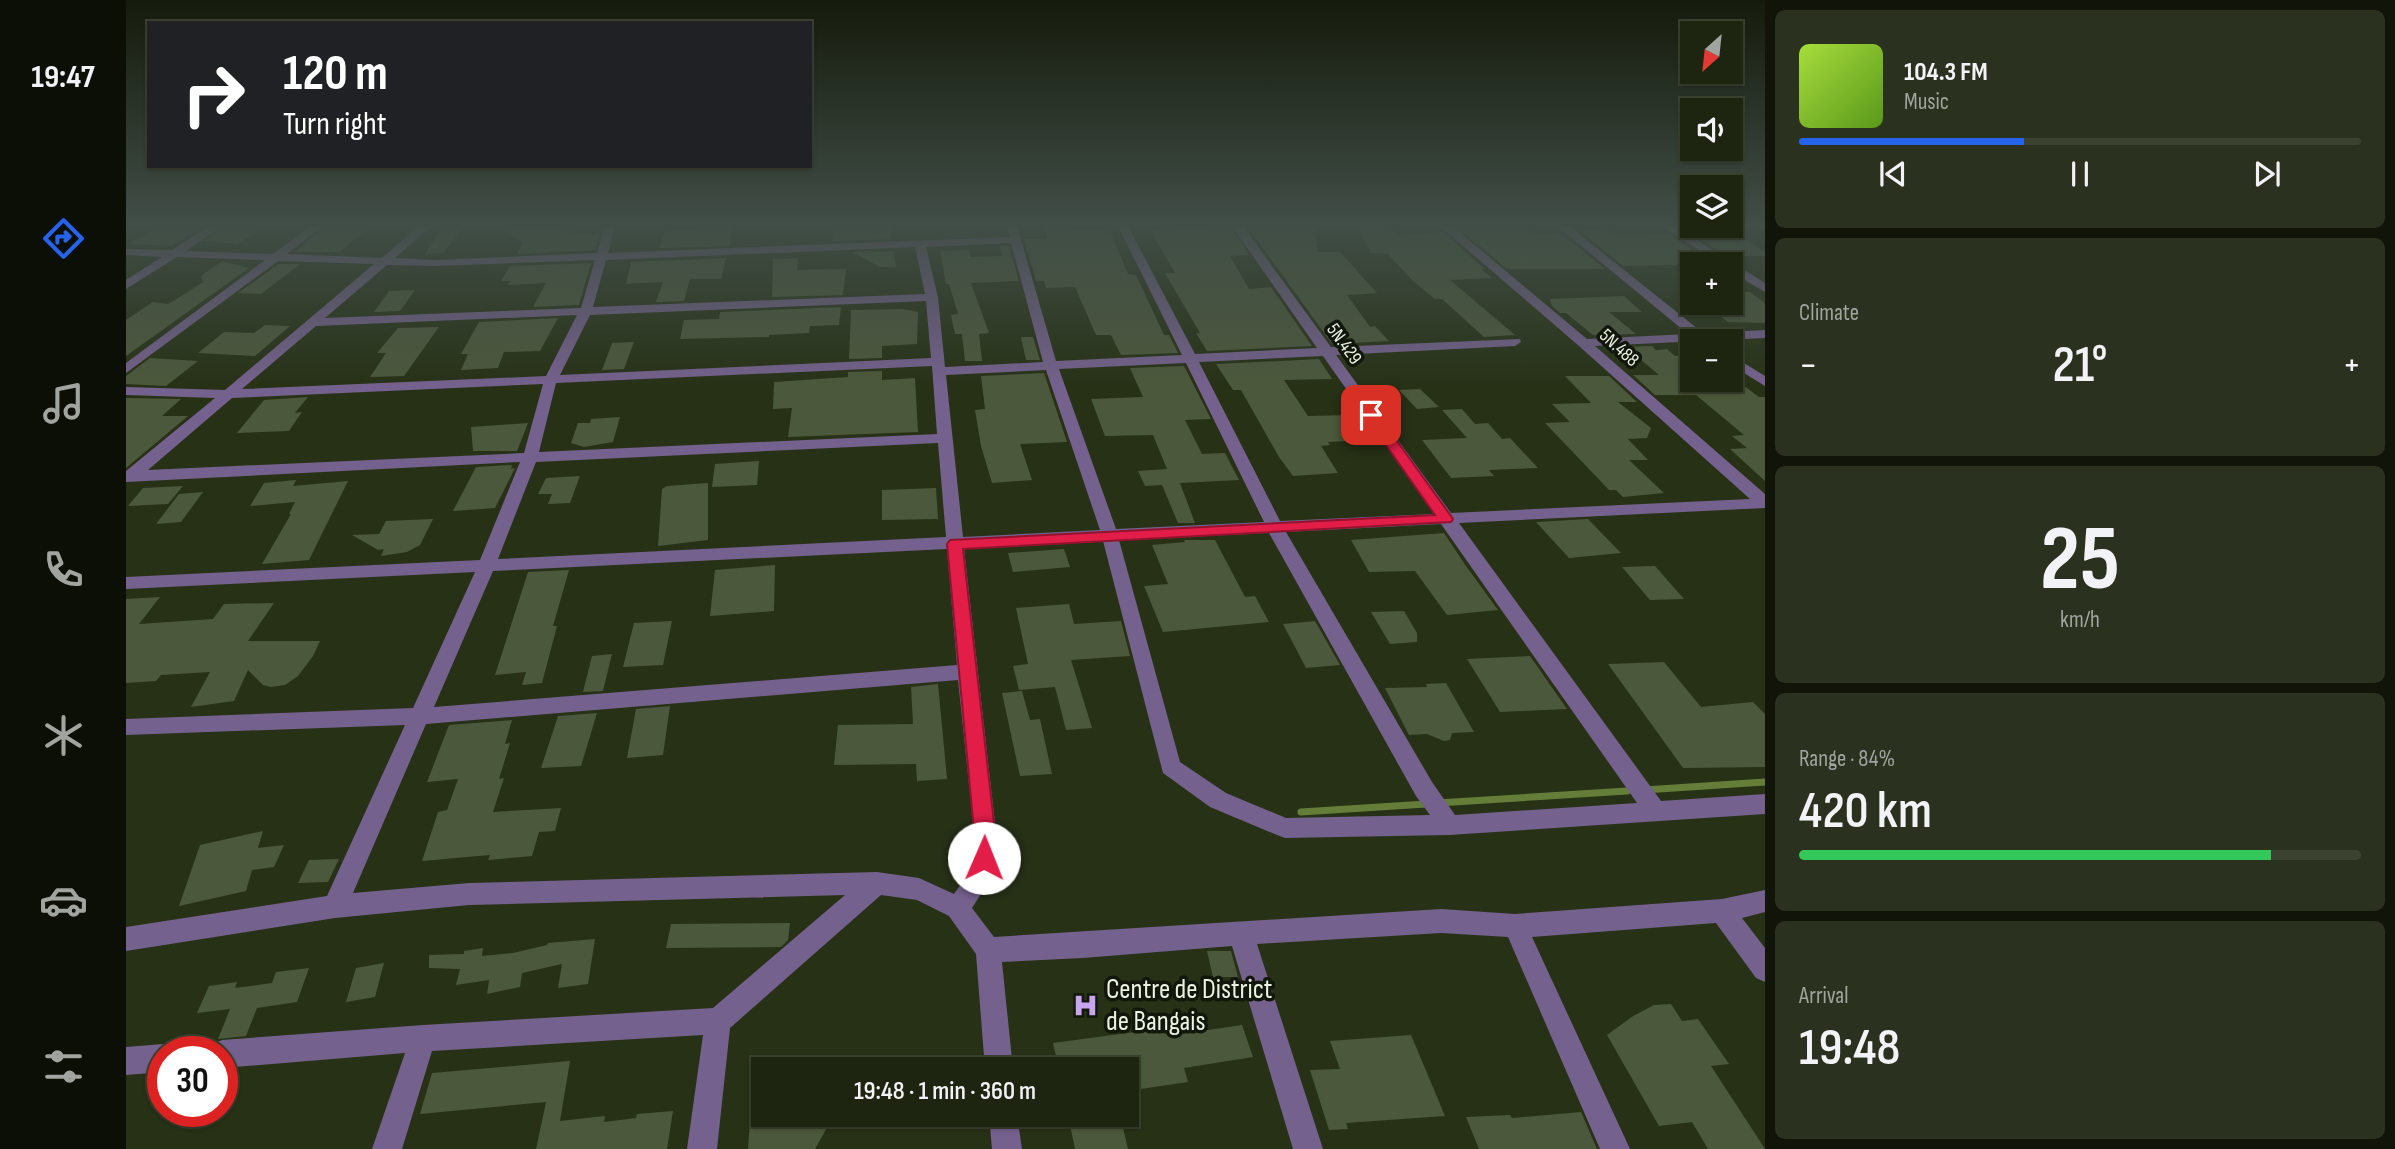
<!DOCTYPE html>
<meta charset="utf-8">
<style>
body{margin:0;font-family:"Sofia Sans Condensed",sans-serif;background:#2a311e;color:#f1f3f6;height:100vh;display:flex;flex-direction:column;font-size:26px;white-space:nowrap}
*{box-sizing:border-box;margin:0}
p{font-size:23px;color:#a0a59f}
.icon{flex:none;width:38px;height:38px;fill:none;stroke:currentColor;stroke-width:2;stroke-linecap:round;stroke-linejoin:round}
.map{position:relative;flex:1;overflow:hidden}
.side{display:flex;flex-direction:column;gap:10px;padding:10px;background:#101409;width:630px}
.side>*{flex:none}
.top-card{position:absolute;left:21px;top:21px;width:665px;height:147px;border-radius:0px;box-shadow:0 2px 5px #0004,0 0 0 2px #3b4230;background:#202124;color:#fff;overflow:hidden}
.needle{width:46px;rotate:207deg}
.tools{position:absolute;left:1554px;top:21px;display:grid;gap:14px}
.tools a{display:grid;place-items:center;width:63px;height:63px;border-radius:0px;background:#1d2510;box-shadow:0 2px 5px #0004,0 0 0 2px #3b4230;font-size:35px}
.speed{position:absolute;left:21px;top:1036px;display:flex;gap:14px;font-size:35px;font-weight:700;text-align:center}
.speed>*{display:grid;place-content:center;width:91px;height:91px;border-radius:50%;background:#1d2510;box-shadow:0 2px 5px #0004,0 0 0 2px #3b4230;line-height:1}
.speed .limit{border:10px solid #d22;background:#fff;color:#111}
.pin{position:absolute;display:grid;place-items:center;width:60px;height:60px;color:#fff;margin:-30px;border-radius:14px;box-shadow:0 4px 10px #0006}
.me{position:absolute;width:77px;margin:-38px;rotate:1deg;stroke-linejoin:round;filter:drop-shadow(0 0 5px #0008)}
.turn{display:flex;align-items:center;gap:24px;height:147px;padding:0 21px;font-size:32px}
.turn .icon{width:91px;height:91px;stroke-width:2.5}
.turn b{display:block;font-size:49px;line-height:60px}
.big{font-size:52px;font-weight:600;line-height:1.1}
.side .widget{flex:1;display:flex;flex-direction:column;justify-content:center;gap:10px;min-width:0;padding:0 24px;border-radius:10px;background:#2a311e}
.side .dial{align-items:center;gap:0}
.dial b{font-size:91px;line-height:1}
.song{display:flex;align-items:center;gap:21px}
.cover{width:84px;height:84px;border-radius:10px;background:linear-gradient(135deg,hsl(80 70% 55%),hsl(90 70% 35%))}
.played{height:7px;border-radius:4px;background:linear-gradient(90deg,#2563eb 40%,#3b4230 40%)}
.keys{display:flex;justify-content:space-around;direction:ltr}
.heat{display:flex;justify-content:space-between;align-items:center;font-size:38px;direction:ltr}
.charge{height:10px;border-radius:5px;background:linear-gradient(90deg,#34c759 84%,#3b4230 0)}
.trip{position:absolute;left:625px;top:1057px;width:388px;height:70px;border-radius:0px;background:#1d2510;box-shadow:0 2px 5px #0004,0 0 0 2px #3b4230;font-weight:600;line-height:70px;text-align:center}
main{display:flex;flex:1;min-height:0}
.dock{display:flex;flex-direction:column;width:126px;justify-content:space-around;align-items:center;background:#0c0f06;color:#a0a59f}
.dock .icon{width:49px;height:49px}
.dock .current{color:#2563eb}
.dock b{font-size:32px;color:#f1f3f6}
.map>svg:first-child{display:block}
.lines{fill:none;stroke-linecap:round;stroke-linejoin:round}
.stream-far1{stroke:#647d38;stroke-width:4.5}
.stream{stroke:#647d38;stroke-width:7}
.building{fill:#4c583b}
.minor{fill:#75618d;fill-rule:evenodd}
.route{fill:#e11d48;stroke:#92132f;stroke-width:2}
.labels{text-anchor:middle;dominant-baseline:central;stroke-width:7;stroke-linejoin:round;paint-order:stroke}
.far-street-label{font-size:19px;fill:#ecf3e3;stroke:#12170b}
.near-poi-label{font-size:28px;fill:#ecf3e3;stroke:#12170b;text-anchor:start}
</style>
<main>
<nav class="dock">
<b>19:47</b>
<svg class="icon current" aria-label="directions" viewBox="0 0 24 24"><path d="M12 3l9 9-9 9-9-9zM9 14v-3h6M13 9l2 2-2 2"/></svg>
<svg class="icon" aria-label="music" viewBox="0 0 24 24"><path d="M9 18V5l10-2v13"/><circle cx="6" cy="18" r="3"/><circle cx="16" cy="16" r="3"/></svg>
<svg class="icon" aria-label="phone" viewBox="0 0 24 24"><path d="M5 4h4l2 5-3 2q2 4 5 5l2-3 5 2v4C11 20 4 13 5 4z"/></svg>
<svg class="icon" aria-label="climate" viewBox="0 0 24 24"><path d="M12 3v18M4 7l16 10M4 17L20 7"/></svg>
<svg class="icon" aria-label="car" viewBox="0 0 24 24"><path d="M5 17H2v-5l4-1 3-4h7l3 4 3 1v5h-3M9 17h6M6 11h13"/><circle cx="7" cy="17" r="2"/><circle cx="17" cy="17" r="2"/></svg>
<svg class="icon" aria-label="filters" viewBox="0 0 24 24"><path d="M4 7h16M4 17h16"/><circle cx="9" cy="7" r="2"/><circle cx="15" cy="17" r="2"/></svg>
</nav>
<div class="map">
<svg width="1639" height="1149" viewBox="0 0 1639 1149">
<rect width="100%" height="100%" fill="#273116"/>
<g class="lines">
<path class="stream-far1" d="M1214 226H1264
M1633 226 1639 227"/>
<path class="stream" d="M1518 790 1639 782
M1312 803 1501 791
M1175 812 1300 804"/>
</g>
<path class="building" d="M32 226H78L46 246 3 244Z
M99 226H140L111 244 78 241Z
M200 226H246L213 252H168Z
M317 226H339L317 253 299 254Z
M451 226 447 234 474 233 469 250 391 254 397 242 377 229Z
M576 226H607L603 246 533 248 539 231 575 230Z
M706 226H764L766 239 707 241Z
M919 226H947L948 230 983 229 1002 274 1010 275 1038 335H1043L1052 353 995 355 985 335H970L949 287 920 288 918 281H910L898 239H921Z
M1090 226H1104L1123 255 1104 256 1123 289 1145 287 1186 346 1081 351 1070 333H1074L1039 273H1049L1024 230Z
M1121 226H1190L1191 252H1214L1251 293 1221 295 1244 327 1249 326 1263 341 1206 344Z
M1337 226H1399L1411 235 1435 233 1479 269H1381L1335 230H1341Z
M1264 227 1273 236 1317 232 1359 269H1355L1366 278 1324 280 1389 335 1358 337 1316 299H1309L1286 280 1262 254 1245 253 1233 228Z
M1481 229 1494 236 1543 234 1586 264 1497 266 1454 231Z
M1563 232H1608L1639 252V256H1600Z
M874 246H883L893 281 845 283 863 333 853 334 856 361H839L836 334H829L825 315 832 314 823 284H820L814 251 843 250 844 257 876 256Z
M767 251 770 267H754L726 252Z
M600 258 595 279H564L558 301 530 302 537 282 500 284 505 262Z
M672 258 671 270 720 269 717 295 646 297 647 259Z
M96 261 123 268 0 356V320L27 302 42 304 57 295 77 282 75 276Z
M465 263 453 305 407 307 420 283 382 285 384 281H375L384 266Z
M153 264H174L135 294 112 293Z
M289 290 274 311 248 312 263 291Z
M1605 292H1624L1639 303V323L1602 322 1577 303H1605Z
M1498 296 1516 312H1483L1510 334 1467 335 1440 313H1434L1426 306 1424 299Z
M715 307 713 325 684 326 683 333 643 335V337L554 339 558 320 593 319 594 312Z
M777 309 792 312 791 344 756 346V358L723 359 725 310Z
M432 318 414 351 378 352 372 368 335 370 342 354H335L353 322Z
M139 325 164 326 129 356 72 353 98 332 128 333Z
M313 327 278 376 244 377 260 353H251L272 328Z
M895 337H907L914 360H900Z
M508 342 498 369 476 370 486 343Z
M1526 346 1530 350 1541 349 1549 356 1566 355V380H1610L1633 397H1639V481L1604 449 1621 448 1606 436 1618 435 1570 395H1529L1507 375H1533L1500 347Z
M24 358 72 361 40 386 0 384V376Z
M1193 359 1206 379 1158 380 1182 416 1224 415 1242 440 1202 442 1204 445 1195 446 1212 473 1167 476 1153 457 1115 390H1107L1090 364Z
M1058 366 1085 419 1059 420 1076 454 1099 453 1113 480 1054 483 1069 523H1052L1036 485 1019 486 1012 471 1041 469 1027 435 979 436 965 399 1017 397 1004 368Z
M756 371V380L789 378 792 432 662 437 666 408 647 409 648 382 722 377V372Z
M918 373 941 442 894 444 906 480 866 483 855 446 849 410 859 409 855 376Z
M1439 376H1483L1511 402H1492L1525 428 1521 438 1502 439 1522 460H1503L1538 493 1497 497 1490 490H1483L1419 423 1444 422 1426 404 1465 403Z
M1294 389 1313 407 1291 409 1273 390Z
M182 397 169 413 176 412 163 431 111 433 138 400Z
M0 398 55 399 36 416H62L0 468Z
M1336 409 1349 424 1362 423 1376 439 1384 438 1412 468 1363 470 1368 476 1325 478 1296 440 1341 438 1316 410Z
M494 417 487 442 458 447 445 443 452 423H464L465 419Z
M402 423 391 451H347L345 427Z
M633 461 631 485 586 487 589 464Z
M386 465 385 469 389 468 369 508 327 511 350 467Z
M454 476 444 503 422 504 426 494H412L420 478Z
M170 480 167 486 222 481 183 560 136 564 165 514H163L169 502 124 506 138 483Z
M582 483V540L532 546 536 489 541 486Z
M57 486 42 504 2 506 17 488Z
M810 488 812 519 756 520V490Z
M77 492 55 522 30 524 53 494Z
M307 519 294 545 281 552 255 556 258 549 252 550 226 535 253 534 260 521Z
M1462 519 1495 553 1443 558 1410 522Z
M1318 533 1340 566 1372 610 1321 615 1289 571 1243 572 1225 540Z
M1058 540H1089L1119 597 1129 596 1143 622 1037 632 1018 586 1042 584 1026 545 1059 542Z
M938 549 944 567 887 572 882 553Z
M649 565 648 611 584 616 589 570Z
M1529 566 1558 599 1524 600 1496 567Z
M443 570 427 626H431L416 683 396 685 400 672 369 675 402 572Z
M34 597 13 624 87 619 98 604 148 603 122 641H194L187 656 172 676 159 685 145 687 137 685 122 670 108 701 65 707 84 672 35 675 30 681 0 683V599Z
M943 604 948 624 995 621 1004 656 945 660 966 728 940 730 929 687 893 690 887 666 902 664 890 608Z
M1278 611 1291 633V642L1264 644 1245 612Z
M546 621 537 665 497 667 508 623Z
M1189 621 1214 665 1180 668 1157 624Z
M486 654 477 691 457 692 466 656Z
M1404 656 1441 709 1374 712 1341 659Z
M1538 662 1575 707 1627 702 1639 714V767L1557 768 1482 664Z
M1320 683 1348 732 1326 733 1324 740 1318 741 1301 734 1283 735 1259 688 1301 687 1300 684Z
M812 684 821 779 791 781 790 764 708 765 712 725 787 724 785 687Z
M896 691 904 720 914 719 926 774 894 776 876 693Z
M544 706 537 755 501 758 510 709Z
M471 713 455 766 415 768 432 716Z
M386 720 379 744 384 743 373 779 378 778 367 812 435 808 429 831 413 832 406 856 362 860 364 855 296 861 312 812 321 810 332 779 301 782 323 725Z
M137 831 132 848 158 845 148 867 126 870 120 891 53 906 74 845Z
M213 859 202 882 172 883 183 860Z
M664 923 662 940 655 947 540 948 545 924Z
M469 939 462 984 432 988 436 964 396 973 394 987 361 994 363 980 330 985 334 969 303 968V955L338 954V951L357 948 356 956 387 953 421 945 422 943Z
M1081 951H1105L1112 977H1087Z
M258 963 249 997 220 1002 230 968Z
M183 968 171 1002 131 1008 120 1036 92 1039 104 1009 71 1013 83 986 111 982 109 988 146 983 150 972Z
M1545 1004 1556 1021 1572 1019 1603 1064 1585 1066 1639 1149H1582L1566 1122 1533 1126 1481 1035 1507 1016 1528 1005Z
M1116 1025 1127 1057 1058 1068 1062 1082 1001 1091V1069H933L927 1043 1046 1027 1048 1035Z
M1285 1035 1319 1116 1220 1123 1222 1129 1203 1130 1184 1070 1214 1069 1204 1041Z
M444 1061 434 1121 479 1116 478 1122 510 1118 511 1114 547 1111 541 1149H410L420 1102 294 1114 306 1073Z
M1455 1112 1471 1149H1353L1340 1117 1384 1115 1386 1118Z
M633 1115H708L689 1149H622L624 1120 633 1119Z
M942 1115H994L1002 1149H949Z"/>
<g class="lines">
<path class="minor" d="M83 226H96L60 251 147 254 185 226H197L161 254 256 258 293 226H305L269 258 309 260 471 253 479 226H489L482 253 884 237 881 226H891L930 361 1056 355 992 226H1002L1069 354 1191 348 1106 226H1117L1205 347 1394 339 1395 342 1389 346 1210 355 1325 513 1624 499 1453 346 1314 226H1326L1461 339 1562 334 1431 226H1443L1577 333 1639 330V338L1469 346 1639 494V508L1333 523 1535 801 1639 794V814L1323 835 1159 838 1151 835 1084 807 1037 773 977 541 838 548 871 841 867 875 846 908 868 937 1315 909 1389 914 1596 899 1639 890V912L1616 918 1639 948V982L1630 978 1590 923 1406 937 1504 1149H1474L1382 937 1315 933 1131 944 1197 1149H1167L1106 946 957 958 876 962 887 1069H859L850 954 823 916 791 900 755 895 604 1028 591 1149H561L577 1035 306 1051 276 1149H246L279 1053 96 1068V1052H83L86 1044 96 1040 297 1025 587 1008 719 895 343 905 209 918 0 951V927L201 896 279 725 0 735V719L287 708 349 572 0 589V577L354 560 394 462 0 482V471L89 398 0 395V387L99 390 248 264 152 261 0 373V363L139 260 51 257 0 289V280L36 257 0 255V249L46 250ZM885 243 917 362 819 367 812 297 800 247ZM789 247 799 294 467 307 480 260ZM469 260 455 308 199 318 261 265 309 266ZM800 301 805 358 434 375 464 315ZM451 315 420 376 116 389 190 326ZM1197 356 1308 514 1154 521 1073 362ZM1060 363 1138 522 990 529 933 369ZM806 366 811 434 413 452 430 383ZM920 370 974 530 837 537 820 375ZM417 384 398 453 22 470 106 398ZM812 443 820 537 372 559 410 462ZM1315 524 1511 803 1329 815 1306 782 1160 532ZM1143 533 1290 796 1304 815 1160 818 1100 793 1054 762 993 540ZM821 549 831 665 308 707 367 571ZM832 680 849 841 844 871 828 894 793 878 751 872 343 883 227 893 300 724Z
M1536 226H1549L1639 283V292L1605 272V264H1594Z
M1605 355 1639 376V386L1605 365Z
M37 1044 48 1052H37V1072L0 1075V1047Z
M863 1115H891L896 1149H866Z"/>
</g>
<linearGradient id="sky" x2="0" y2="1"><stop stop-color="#151b0c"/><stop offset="0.58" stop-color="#414e47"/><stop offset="1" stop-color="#414e47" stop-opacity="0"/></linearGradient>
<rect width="1639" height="387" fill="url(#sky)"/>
<path class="route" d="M1245 411 1250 412 1325 516 1327 519 1325 522 837 549 870 841 865 865 858 868 850 865 847 858 849 841 821 544 824 540 1309 515 1239 415Z"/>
<defs>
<symbol id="hospital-bare" viewBox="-9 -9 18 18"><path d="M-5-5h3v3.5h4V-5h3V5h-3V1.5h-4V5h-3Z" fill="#c7a6ef" stroke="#12170b" stroke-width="2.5" paint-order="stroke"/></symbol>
</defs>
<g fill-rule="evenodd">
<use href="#hospital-bare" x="942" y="988" width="35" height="35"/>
</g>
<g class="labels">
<g class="far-street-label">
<text transform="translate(1218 344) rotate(54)">5N.429</text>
<text transform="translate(1493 348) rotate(42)">5N.488</text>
</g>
<g class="near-poi-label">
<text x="980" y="989">Centre de District<tspan x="980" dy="32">de Bangais</tspan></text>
</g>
</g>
</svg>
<div class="tools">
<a><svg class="needle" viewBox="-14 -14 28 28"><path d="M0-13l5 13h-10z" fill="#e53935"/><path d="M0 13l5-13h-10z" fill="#a0a59f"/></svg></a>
<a><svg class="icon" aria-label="sound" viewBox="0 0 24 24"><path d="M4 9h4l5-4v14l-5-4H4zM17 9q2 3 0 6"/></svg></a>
<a><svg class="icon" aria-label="layers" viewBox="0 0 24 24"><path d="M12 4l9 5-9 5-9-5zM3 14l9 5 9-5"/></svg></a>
<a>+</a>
<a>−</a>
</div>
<div class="speed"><div class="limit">30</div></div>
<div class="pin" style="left:1245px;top:415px;background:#d93025"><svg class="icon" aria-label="arrive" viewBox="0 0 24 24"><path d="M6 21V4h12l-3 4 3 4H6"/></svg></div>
<svg class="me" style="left:858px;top:858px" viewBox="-20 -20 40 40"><circle r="19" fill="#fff"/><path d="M0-13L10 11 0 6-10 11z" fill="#e11d48"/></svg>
<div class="trip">19:48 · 1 min · 360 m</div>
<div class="top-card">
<div class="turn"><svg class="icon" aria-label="right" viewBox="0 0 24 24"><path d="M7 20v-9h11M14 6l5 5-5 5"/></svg><div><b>120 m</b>Turn right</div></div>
</div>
</div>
<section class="side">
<div class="widget">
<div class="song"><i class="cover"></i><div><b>104.3 FM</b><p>Music</p></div></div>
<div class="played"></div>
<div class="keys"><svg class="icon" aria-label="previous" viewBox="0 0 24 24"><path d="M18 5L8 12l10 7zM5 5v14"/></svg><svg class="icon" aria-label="pause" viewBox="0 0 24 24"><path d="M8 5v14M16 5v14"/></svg><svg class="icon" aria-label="next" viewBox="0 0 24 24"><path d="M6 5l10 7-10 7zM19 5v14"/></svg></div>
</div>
<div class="widget"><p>Climate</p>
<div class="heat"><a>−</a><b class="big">21°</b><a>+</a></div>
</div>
<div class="widget dial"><b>25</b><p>km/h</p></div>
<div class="widget"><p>Range · 84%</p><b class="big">420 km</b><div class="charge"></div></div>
<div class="widget"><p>Arrival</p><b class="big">19:48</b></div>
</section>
</main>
